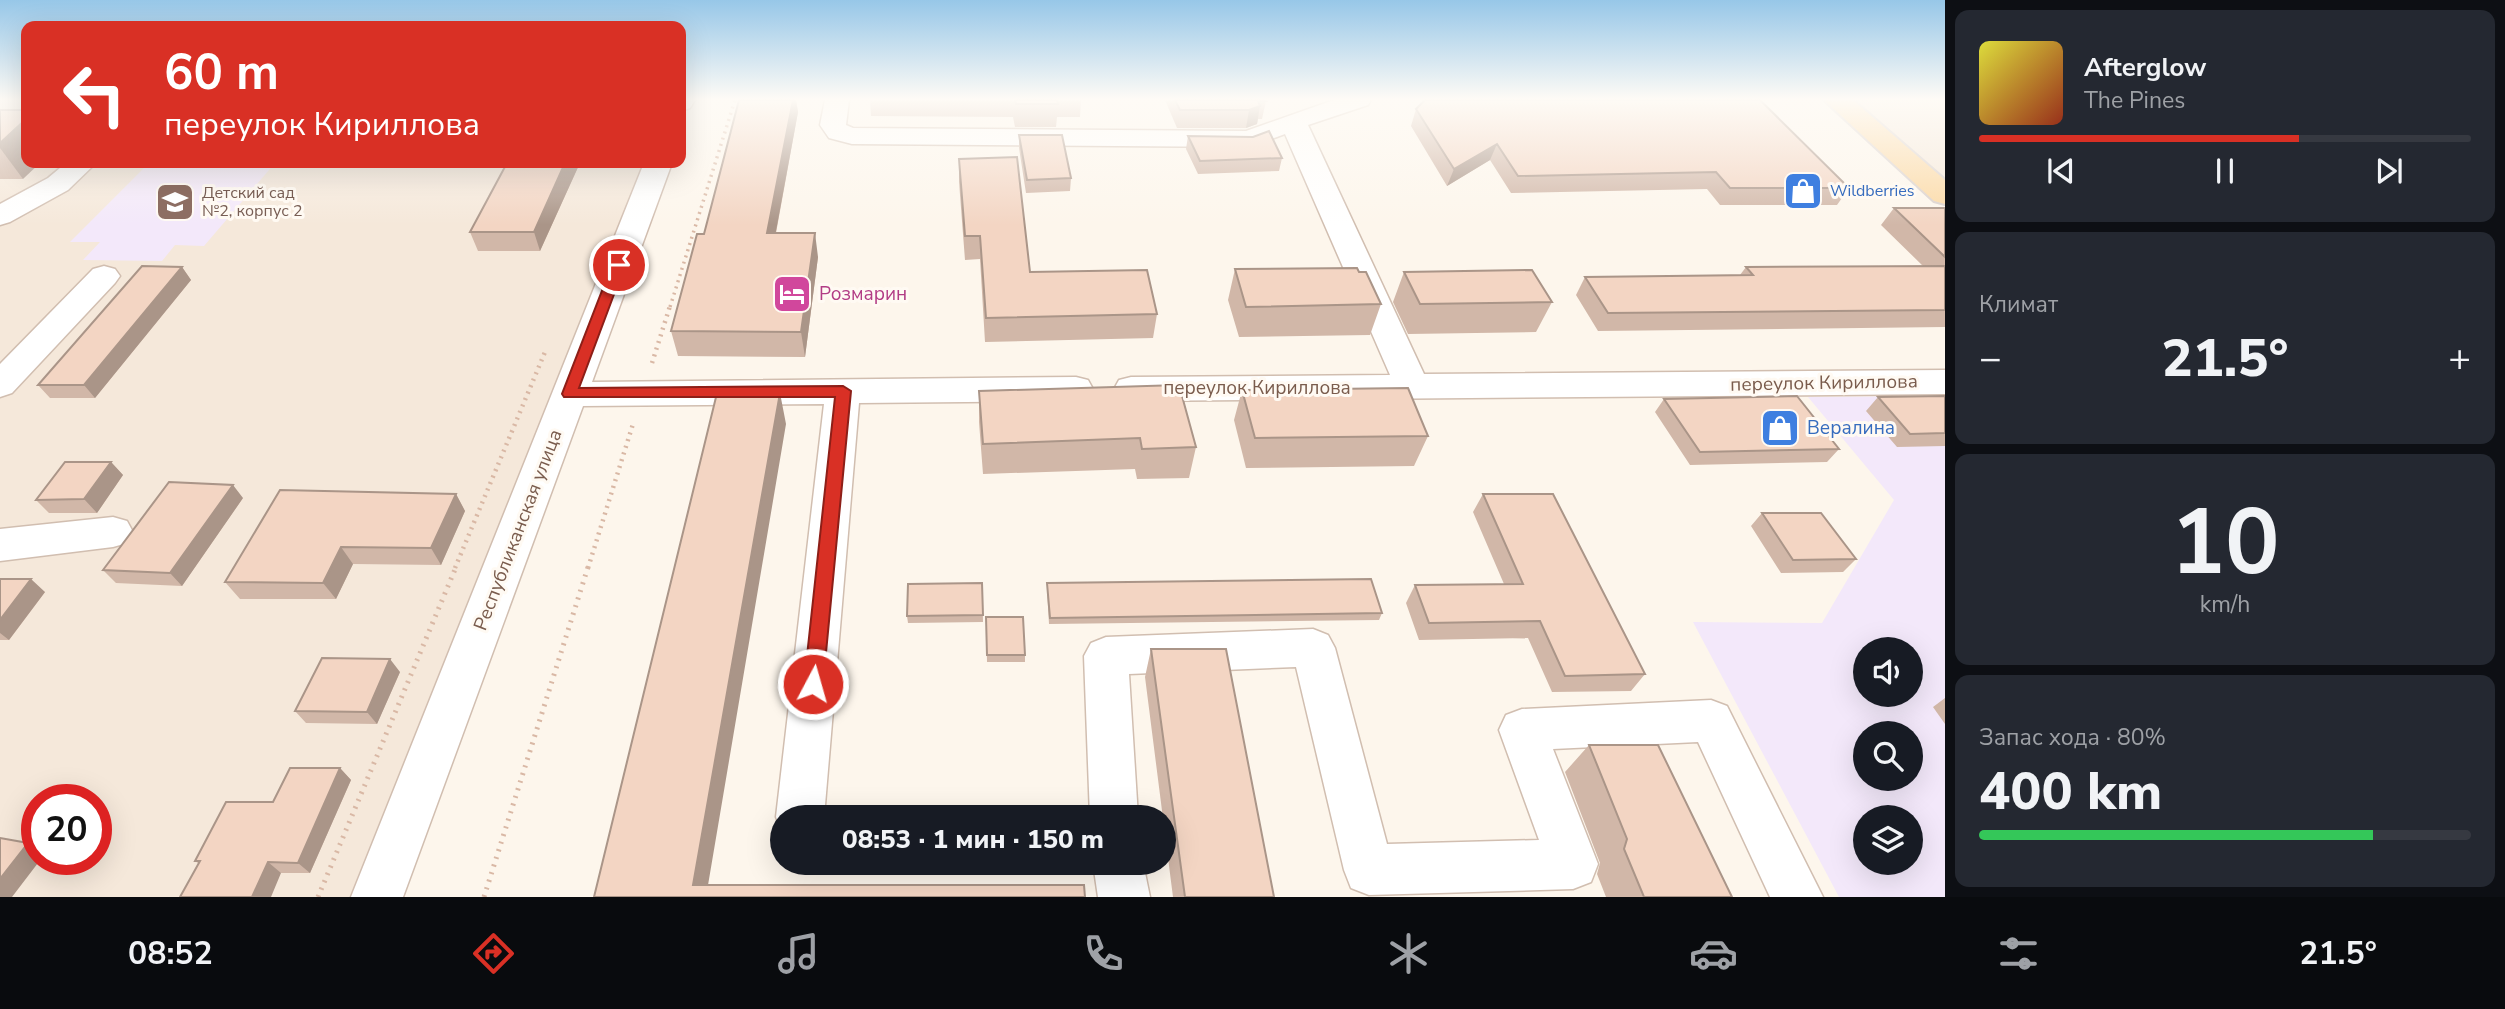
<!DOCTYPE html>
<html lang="ru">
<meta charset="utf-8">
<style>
body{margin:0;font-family:"Nunito Sans",sans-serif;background:#242831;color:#f1f3f6;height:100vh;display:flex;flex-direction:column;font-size:26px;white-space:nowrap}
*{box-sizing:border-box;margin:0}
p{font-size:23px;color:#9ea1a6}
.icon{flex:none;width:38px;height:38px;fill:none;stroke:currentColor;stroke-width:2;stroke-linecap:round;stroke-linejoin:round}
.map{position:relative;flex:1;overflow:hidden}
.panel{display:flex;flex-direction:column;gap:10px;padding:10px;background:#0d0f14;width:560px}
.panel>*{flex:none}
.banner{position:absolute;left:21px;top:21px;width:665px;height:147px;border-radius:14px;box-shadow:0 7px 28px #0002;background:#d93025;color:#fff;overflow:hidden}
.fabs{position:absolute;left:1853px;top:637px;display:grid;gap:14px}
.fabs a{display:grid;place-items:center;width:70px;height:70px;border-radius:50%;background:#171b24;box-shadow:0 7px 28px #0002;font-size:35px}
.speed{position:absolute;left:21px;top:784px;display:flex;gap:14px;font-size:35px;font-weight:700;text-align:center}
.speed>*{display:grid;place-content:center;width:91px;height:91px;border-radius:50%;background:#171b24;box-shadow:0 7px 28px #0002;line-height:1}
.speed .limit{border:10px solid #d22;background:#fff;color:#111}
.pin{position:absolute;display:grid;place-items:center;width:60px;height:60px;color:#fff;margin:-30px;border:4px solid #fff;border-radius:50%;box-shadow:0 2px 7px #0007}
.me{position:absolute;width:77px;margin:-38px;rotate:6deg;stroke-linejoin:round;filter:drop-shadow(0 0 5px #0008)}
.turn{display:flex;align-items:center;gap:24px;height:147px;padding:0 28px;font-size:32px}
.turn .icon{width:91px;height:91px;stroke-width:2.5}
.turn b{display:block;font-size:49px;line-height:60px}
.big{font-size:52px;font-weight:800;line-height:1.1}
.panel .card{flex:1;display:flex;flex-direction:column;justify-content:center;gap:10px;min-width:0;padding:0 24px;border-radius:14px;background:#242831}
.panel .dial{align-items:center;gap:0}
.dial b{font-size:91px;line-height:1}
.song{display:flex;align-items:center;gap:21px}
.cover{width:84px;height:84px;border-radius:10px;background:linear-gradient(135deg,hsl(60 70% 55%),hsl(10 70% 35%))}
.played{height:7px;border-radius:4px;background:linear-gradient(90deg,#d93025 65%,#363941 65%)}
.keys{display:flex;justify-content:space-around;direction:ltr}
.heat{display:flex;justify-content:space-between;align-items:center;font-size:38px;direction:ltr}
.charge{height:10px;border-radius:5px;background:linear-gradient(90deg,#34c759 80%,#363941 0)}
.trip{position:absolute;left:770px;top:805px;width:406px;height:70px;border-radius:35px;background:#171b24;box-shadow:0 7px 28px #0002;font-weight:800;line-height:70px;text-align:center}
.tabs{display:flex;height:112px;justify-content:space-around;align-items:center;background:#090b0e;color:#9ea1a6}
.tabs .icon{width:49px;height:49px}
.tabs .selected{color:#d93025}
.tabs b{font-size:32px;color:#f1f3f6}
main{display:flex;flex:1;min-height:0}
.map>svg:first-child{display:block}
.residential{fill:#f5e8da;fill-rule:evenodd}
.education{fill:#f3e8fa;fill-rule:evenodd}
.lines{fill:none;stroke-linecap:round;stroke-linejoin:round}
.minor-casing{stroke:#d1beb0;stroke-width:3}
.major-casing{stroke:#dad1cd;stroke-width:4}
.path-far2{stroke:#d9b8a5;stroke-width:3.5;stroke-dasharray:2 4.5;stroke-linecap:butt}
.path-far1{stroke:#d9b8a5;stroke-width:4.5;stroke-dasharray:2 5;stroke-linecap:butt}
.path{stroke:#d9b8a5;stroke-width:5;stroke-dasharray:2 6;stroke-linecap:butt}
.minor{fill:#fff;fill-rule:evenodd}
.major{fill:#fbd9a5;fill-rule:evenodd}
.wall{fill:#d1b7a8}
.shaded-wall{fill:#aa9588}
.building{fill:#f3d5c3;stroke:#aa9588;stroke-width:2}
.route{fill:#d93025;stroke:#8d1f18;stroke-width:2}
.labels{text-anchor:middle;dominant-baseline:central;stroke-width:6;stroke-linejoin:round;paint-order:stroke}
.far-shop-label{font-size:16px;fill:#366cbe;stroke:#fffaf3;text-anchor:start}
.far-education-label{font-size:16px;fill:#785e54;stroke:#fffaf3;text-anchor:start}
.hotel-label{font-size:19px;fill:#b23c85;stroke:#fffaf3;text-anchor:start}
.street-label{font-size:19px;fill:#7a5c4d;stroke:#fffaf3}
.shop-label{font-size:19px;fill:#366cbe;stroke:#fffaf3;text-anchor:start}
</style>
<main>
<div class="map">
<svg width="1945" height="897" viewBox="0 0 1945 897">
<rect width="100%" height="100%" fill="#fdf6ec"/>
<path class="residential" d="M0 100H26V163H644L358 897H0ZM37 800H96V859H37Z
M1843 100H1945V192Z"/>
<path class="education" d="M149 163H275L204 246 175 245 162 261 83 260 100 242H70Z
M1945 396V897H1839L1693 622 1822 623 1894 500 1808 397ZM1866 649H1911V695H1866ZM1866 733H1911V779H1866ZM1866 817H1911V863H1866Z"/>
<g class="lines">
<defs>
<path id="minor" d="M681 100H695L690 108 681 111Z
M825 100H849L846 125 853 128 1246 131 1334 100H1371L1368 105 1308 125 1424 374 1945 370V394L1131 401 1119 398 1114 389 1119 380 1131 377 1390 375 1285 134 1250 147 852 144 829 138 820 125Z
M66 163H96L68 190 10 222 0 225V204L48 178Z
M644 163H672L592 382 1076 377 1088 380 1093 389 1088 398 1076 401 859 403 824 817H782V832L776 817 824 404 583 406 403 897H351Z
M104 266 115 269 120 276 115 283 12 393 0 397V364L93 269Z
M113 517 127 521 133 532 127 543 113 547 0 561V529Z
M1313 629 1328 635 1335 648 1387 844 1539 840 1499 730 1506 715 1522 709 1711 700 1727 706 1823 897H1770L1698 742 1553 749 1598 864 1591 882 1573 889 1369 895 1351 888 1344 870 1296 667 1129 674 1138 817H1090L1084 656 1091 643 1106 637Z
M1093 863H1143L1150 897H1098Z"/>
<path id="major" d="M1824 100H1853L1945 180V204L1934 201Z"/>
</defs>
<use href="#minor" class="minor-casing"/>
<use href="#major" class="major-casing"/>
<path class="path-far2" d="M670 307 735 100"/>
<path class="path-far1" d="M652 363 670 306
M455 568 545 352
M588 568 633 424"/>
<path class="path" d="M318 897 456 567
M484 897 588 567"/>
<use href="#minor" class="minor"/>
<use href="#major" class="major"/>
</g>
<path class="wall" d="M739 100H796L798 112 776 233 818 257 805 357 678 356 671 331 704 234Z
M870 100H1081L1080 117H1057L1056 127H1015L1013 117 871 116Z
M1165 100H1265L1266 101 1262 119H1258L1257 124 1246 128H1177Z
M1416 109 1849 188 1837 205H1720L1707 189 1511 193 1490 160 1447 186 1411 126Z
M0 110 23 179H0Z
M1019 135 1071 178 1070 191 1026 193 1019 148Z
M1188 136 1253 137 1282 158 1279 171 1198 174 1186 149Z
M959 159 1030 272 1157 314 1153 338 985 342 980 259 965 260 959 182Z
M507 163H578L579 165 540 251H478L470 232Z
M1894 208H1945V327L1598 331 1576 295 1585 277 1740 275 1746 267 1923 266 1881 225Z
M182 267 191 280 95 398H50L38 385Z
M1235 269 1359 272 1381 304 1370 335 1239 337 1228 300Z
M1404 272 1552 302 1536 332 1408 334 1393 302Z
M1242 390 1428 436 1414 466 1246 468 1234 420Z
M979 391 1196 447 1189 478 1137 479 1135 469 983 474 979 422Z
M1945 396V446L1897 447 1866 411 1878 397Z
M1664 399 1839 449 1827 462 1690 465 1655 412Z
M111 462 123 475 97 513H49L36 500Z
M456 494 465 511 441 565 353 564 336 599H240L225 582Z
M1483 494 1645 674 1631 691 1552 692 1528 638 1419 640 1406 603 1415 585 1504 584 1473 512Z
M243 498 182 586 116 583 103 570Z
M1762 513 1856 559 1843 572 1781 573 1751 526Z
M0 579 45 592 9 640H0Z
M982 583 983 622 908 623 907 616Z
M1047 583 1382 613 1379 620 1049 624 1047 590Z
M986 617 1025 655V662H987Z
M1151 649 1274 897H1173L1145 677Z
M400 672 377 724 306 723 295 711Z
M1945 698V724L1933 707Z
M1589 745 1732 897H1606L1597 874 1600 863 1565 772Z
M340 768 351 780 310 873H281L198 863 195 861 273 802Z"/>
<path class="shaded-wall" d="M793 100H796L798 112 771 258 767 233Z
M1260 106 1257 124 1246 128 1249 110Z
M26 119V163H40L23 179 0 148V143Z
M1497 144 1490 160 1447 186 1454 169Z
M565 163H578L579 165 540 251 534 232Z
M815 233 818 257 805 357 801 332Z
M182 267 191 280 95 398 84 385Z
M780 393 786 424 706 897 693 885Z
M111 462 123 475 97 513 84 499Z
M233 485 243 498 182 586 170 573Z
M456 494 465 511 441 565 431 548Z
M341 547 353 564 336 599 323 583Z
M31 579 45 592 9 640 0 633V620Z
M390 659 400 672 377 724 367 712Z
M340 768 351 780 310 873 298 863Z
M28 843 37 849V859H41L12 897H0V879Z
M268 862 281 873 271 897H252Z"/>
<path class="building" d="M739 100H793L767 233H815L801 332 671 331 697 234H704Z
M1015 100H1057L1058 104H1016Z
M1175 100H1265L1266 101H1258L1260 106 1249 110H1180Z
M1425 100H1760L1849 188H1730L1716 172 1518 176 1497 144 1454 169 1416 109Z
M0 110H26V119L0 143Z
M1269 131 1282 158 1200 161 1188 136 1253 137Z
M1019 135H1062L1071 178 1027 180Z
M1017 157 1030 272 1147 270 1157 314 986 318 980 236H965L959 159Z
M507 163H565L534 232H470Z
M1894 208H1945V257Z
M142 266 182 267 84 385H38Z
M1945 266V310L1608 313 1585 277 1753 275 1746 267Z
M1357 268 1359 272H1366L1381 304 1246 307 1235 269Z
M1532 270 1552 302 1420 304 1404 272Z
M1179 385 1196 447 1142 449 1140 438 983 444 979 391Z
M1408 388 1428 436 1255 438 1242 390Z
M717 393H780L693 885H1084L1085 897H594Z
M1797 396 1839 449 1700 452 1664 399Z
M1945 396V433L1910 434 1878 397Z
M65 462H111L84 499 36 500Z
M169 482 233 485 170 573 103 570Z
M280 490 456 494 431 548 341 547 323 583 225 582Z
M1483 494H1553L1645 674 1565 676 1540 621 1429 623 1415 585 1523 584Z
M1762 513H1821L1856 559 1793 560Z
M0 579H31L0 620Z
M1371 579 1382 613 1050 618 1047 583Z
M982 583 983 615 907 616 908 584Z
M986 617H1023L1025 655H987Z
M1151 649H1226L1274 897H1185Z
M322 658 390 659 367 712 295 711Z
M1589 745H1658L1732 897H1644L1624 849 1627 839Z
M290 768H340L298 863 268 862 252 897H180L200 861H195L226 802H273Z
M0 838 28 843 0 879Z"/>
<linearGradient id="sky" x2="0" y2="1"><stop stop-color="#97c7e8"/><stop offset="0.44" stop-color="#fefbf6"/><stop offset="1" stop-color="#fefbf6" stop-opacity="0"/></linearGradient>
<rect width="1945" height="225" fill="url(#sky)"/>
<path class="route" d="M619 261 625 265 579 388 843 386 851 391 823 684 820 690 813 693 806 690 804 684 835 397H564L562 394 612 265Z"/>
<defs>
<symbol id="shop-square" viewBox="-11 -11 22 22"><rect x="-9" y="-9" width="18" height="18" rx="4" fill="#3f7fe0" stroke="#fffaf3"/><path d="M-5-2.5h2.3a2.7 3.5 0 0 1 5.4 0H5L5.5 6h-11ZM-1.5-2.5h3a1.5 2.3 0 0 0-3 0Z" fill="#fff"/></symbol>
<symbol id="school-square" viewBox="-11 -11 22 22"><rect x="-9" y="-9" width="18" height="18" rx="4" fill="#8d6e63" stroke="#fffaf3"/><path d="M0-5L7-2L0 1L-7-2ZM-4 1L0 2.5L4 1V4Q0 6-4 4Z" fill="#fff"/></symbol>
<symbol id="hotel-square" viewBox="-11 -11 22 22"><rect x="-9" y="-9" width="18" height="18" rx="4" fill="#d1479c" stroke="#fffaf3"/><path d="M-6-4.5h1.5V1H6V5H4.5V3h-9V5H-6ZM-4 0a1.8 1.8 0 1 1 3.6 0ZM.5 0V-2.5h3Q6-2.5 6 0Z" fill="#fff"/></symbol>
</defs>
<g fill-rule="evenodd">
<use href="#shop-square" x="1781" y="169" width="44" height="44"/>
<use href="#school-square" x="153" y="180" width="44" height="44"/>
<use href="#hotel-square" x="770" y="272" width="44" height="44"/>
<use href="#shop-square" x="1758" y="406" width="44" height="44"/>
</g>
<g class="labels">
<g class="far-shop-label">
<text x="1830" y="191">Wildberries</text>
</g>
<g class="far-education-label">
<text x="202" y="193">Детский сад<tspan x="202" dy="18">№2, корпус 2</tspan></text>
</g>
<g class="hotel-label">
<text x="819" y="294">Розмарин</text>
</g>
<g class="street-label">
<text transform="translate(1824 383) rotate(-1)">переулок Кириллова</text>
<text x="1257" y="388">переулок Кириллова</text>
<text transform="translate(518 530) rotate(-69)">Республиканская улица</text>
</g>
<g class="shop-label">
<text x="1807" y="428">Вералина</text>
</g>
</g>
</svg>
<div class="fabs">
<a><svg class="icon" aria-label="sound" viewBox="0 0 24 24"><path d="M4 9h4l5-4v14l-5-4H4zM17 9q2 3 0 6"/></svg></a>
<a><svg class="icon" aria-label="search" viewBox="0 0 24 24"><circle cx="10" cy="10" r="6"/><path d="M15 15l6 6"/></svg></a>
<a><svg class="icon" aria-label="layers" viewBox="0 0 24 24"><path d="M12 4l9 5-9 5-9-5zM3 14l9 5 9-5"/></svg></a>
</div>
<div class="speed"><div class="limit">20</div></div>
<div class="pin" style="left:619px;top:265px;background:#d93025"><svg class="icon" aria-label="arrive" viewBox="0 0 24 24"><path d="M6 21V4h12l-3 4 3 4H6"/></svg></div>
<svg class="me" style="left:813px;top:684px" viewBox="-20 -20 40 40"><circle r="17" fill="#d93025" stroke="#fff" stroke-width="3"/><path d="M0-11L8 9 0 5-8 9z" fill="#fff"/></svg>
<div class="trip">08:53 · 1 мин · 150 m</div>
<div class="banner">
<div class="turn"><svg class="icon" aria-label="left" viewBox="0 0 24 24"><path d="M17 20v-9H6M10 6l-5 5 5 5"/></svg><div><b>60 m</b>переулок Кириллова</div></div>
</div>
</div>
<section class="panel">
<div class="card">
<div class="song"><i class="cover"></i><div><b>Afterglow</b><p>The Pines</p></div></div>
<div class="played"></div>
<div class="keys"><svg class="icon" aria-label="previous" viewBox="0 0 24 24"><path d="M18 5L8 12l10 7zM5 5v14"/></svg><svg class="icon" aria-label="pause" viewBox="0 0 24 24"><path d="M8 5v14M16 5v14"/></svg><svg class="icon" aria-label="next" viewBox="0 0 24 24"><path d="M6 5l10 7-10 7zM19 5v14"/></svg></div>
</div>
<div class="card"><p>Климат</p>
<div class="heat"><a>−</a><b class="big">21.5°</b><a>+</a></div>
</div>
<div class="card dial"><b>10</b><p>km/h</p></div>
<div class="card"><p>Запас хода · 80%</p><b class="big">400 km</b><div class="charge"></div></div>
</section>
</main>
<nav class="tabs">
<b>08:52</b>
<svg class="icon selected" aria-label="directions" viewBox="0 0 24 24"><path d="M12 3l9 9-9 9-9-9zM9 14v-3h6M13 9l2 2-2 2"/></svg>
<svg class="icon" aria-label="music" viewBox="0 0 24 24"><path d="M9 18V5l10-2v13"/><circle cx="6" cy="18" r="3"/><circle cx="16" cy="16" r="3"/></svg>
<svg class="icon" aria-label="phone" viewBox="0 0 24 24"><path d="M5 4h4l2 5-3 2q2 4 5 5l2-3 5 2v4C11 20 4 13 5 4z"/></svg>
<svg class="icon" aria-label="climate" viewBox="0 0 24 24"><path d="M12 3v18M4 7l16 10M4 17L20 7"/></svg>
<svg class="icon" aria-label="car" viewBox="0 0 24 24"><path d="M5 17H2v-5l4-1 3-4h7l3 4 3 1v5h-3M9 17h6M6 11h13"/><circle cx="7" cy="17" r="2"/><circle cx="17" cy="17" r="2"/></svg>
<svg class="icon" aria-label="filters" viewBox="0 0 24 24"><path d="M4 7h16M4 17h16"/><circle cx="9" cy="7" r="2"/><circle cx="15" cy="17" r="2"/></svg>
<b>21.5°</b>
</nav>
